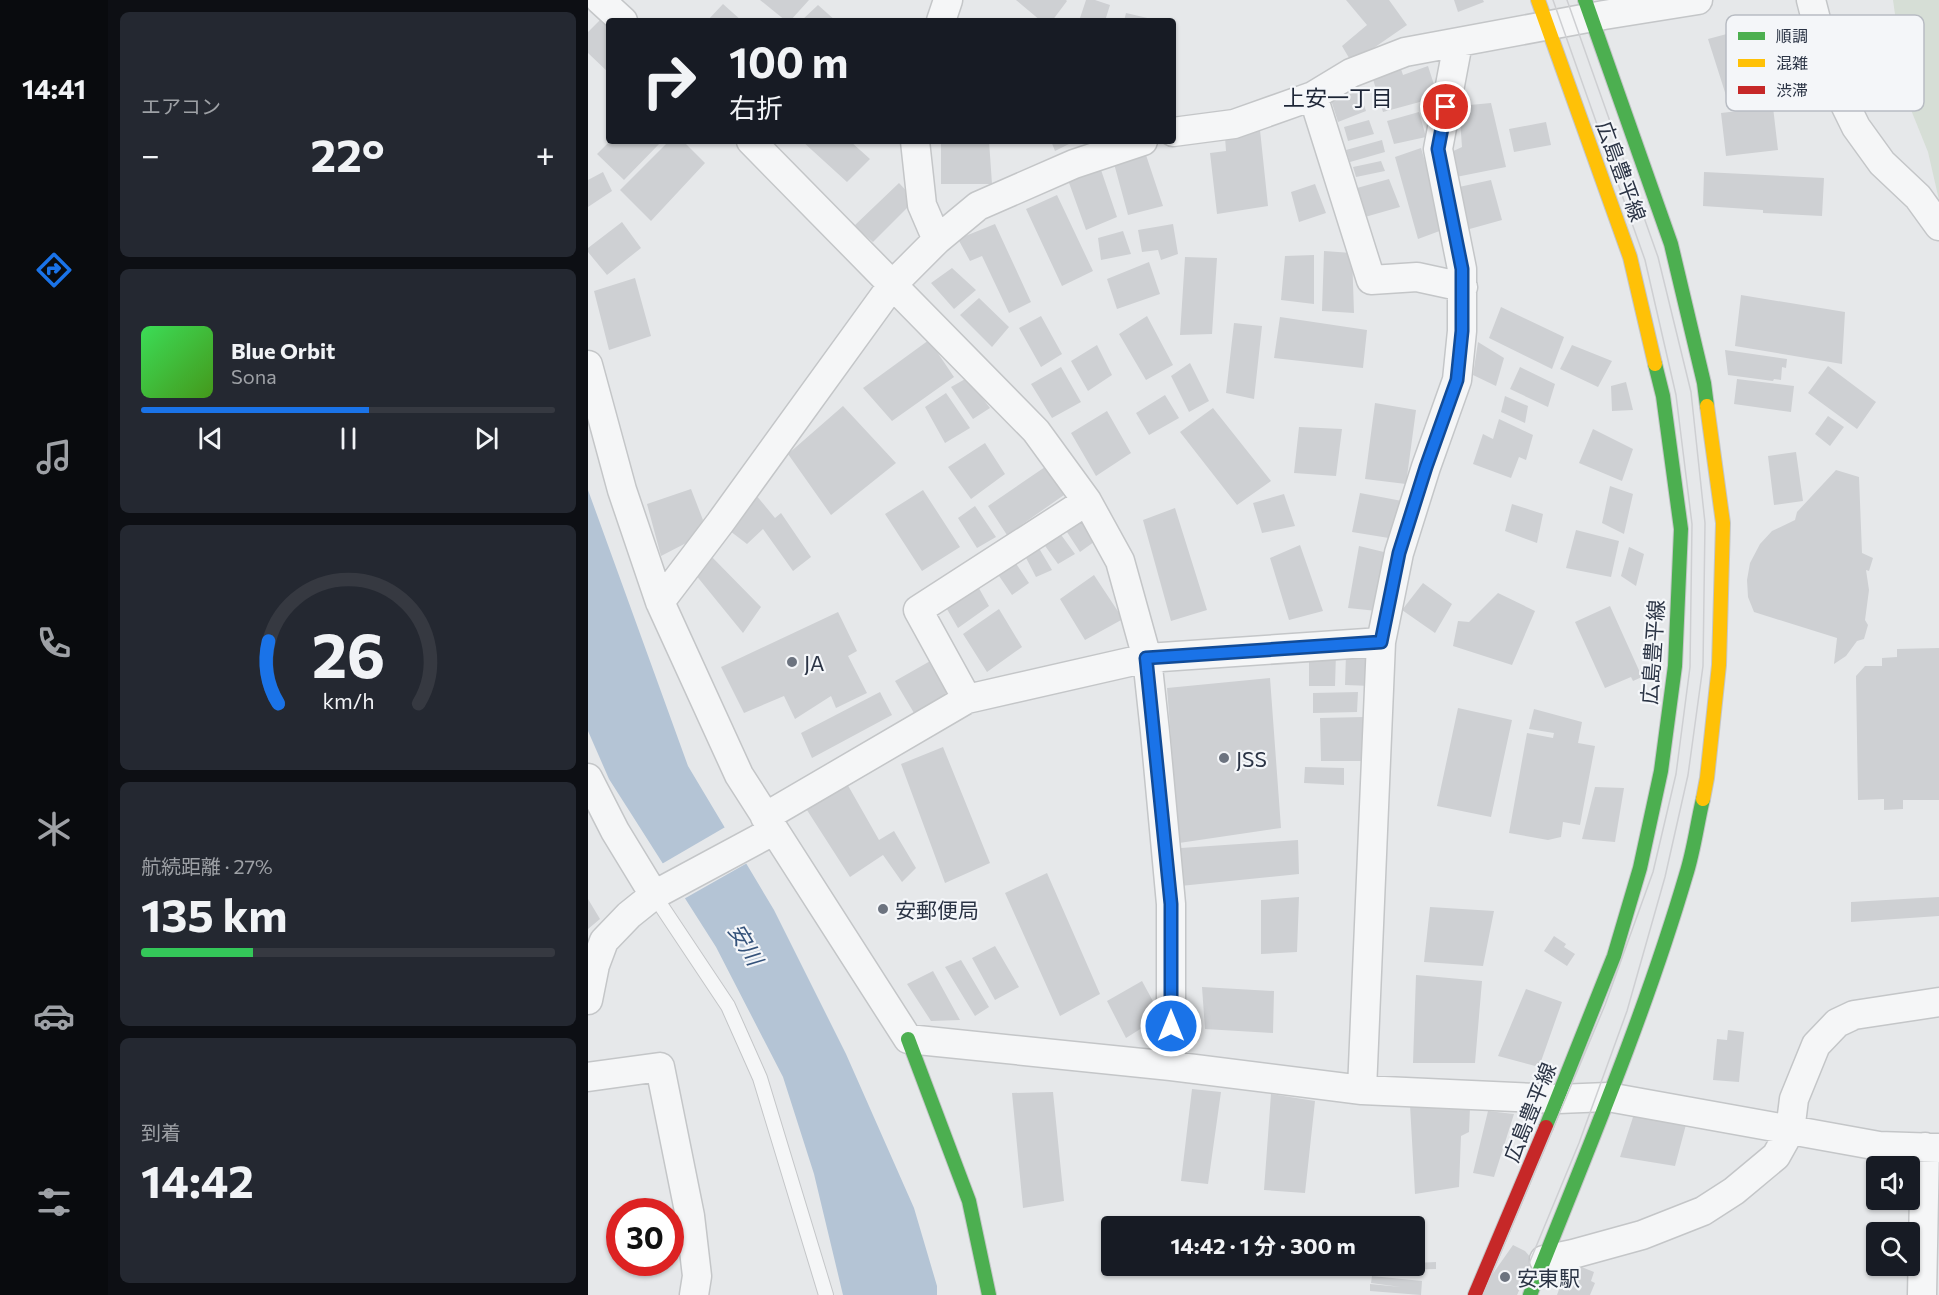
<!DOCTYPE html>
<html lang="ja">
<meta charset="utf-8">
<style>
body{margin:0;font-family:Commissioner,"Noto Sans JP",sans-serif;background:#242831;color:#f1f3f6;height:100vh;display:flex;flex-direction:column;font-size:22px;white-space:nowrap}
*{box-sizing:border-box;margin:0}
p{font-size:20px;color:#9ea1a6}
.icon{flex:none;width:33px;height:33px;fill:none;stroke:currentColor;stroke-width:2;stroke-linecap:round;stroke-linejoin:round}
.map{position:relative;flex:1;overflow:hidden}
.drawer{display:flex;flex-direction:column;gap:12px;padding:12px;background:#0d0f14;width:480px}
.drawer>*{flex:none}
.top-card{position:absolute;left:18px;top:18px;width:570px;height:126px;border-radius:6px;box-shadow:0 2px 4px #0004;background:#171b24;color:#f1f3f6;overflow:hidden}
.fabs{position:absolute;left:1278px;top:1156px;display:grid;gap:12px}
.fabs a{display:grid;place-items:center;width:54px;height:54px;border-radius:6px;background:#171b24;box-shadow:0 2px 4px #0004;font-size:30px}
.speed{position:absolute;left:18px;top:1198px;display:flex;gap:12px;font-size:30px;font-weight:700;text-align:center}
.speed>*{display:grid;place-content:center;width:78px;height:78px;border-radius:50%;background:#171b24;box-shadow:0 2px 4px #0004;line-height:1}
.speed .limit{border:9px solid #d22;background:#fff;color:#111}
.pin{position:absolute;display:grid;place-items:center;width:51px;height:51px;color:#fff;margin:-26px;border:3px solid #fff;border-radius:50%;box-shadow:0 2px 6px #0007}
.me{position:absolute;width:66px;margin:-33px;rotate:0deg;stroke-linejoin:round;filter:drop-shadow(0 0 4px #0008)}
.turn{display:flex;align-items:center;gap:21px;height:126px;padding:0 24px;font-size:27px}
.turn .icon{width:78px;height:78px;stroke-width:2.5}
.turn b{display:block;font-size:42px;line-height:51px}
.big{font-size:45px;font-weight:700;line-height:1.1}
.drawer .tile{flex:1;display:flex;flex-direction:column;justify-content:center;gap:9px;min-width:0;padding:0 21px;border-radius:9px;background:#242831}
.drawer .dial{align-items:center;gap:0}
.dial svg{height:156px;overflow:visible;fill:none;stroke:#363941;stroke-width:7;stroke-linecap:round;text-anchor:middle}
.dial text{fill:#f1f3f6;stroke:none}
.song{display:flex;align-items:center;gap:18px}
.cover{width:72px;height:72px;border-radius:9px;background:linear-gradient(135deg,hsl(130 70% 55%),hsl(100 70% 35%))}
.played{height:6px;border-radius:3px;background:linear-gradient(90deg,#1a73e8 55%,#363941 55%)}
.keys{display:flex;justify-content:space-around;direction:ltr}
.heat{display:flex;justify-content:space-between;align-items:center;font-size:33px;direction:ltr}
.charge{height:9px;border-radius:4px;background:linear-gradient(90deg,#34c759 27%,#363941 0)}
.trip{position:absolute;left:513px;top:1216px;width:324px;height:60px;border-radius:6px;background:#171b24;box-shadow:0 2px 4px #0004;font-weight:700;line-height:60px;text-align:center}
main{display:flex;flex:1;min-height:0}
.menu{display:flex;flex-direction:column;width:108px;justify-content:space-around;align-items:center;background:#090b0e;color:#9ea1a6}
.menu .icon{width:42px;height:42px}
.menu .active{color:#1a73e8}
.menu b{font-size:27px;color:#f1f3f6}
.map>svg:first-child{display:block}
.green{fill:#d6ded6}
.water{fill:#b4c4d5}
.pier{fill:#e6e8ea}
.building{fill:#ced0d3}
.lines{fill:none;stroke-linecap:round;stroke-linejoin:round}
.lane-casing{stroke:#c4c6c8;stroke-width:16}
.street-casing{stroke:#c4c6c8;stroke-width:31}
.fast-casing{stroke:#c4c6c8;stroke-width:16}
.slow-casing{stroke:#c4c6c8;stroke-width:16}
.jam-casing{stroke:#c4c6c8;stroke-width:16}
.lane{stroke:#f5f6f7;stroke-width:14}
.street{stroke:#f5f6f7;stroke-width:28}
.fast{stroke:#4caf50;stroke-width:14}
.slow{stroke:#ffc107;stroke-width:14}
.jam{stroke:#c62828;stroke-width:14}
.tram{stroke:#cecfd2;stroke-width:1.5}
.route-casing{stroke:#114b97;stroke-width:15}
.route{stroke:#1a73e8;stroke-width:10}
.poi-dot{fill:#6c737f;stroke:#f4f6f9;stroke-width:2}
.labels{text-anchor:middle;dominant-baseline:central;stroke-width:4.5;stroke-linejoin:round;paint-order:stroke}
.street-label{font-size:21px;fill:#2b3445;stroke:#f4f6f9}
.poi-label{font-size:21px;fill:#2b3445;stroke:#f4f6f9;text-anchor:start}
.neighbourhood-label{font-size:22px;fill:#1d2536;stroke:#f4f6f9}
.water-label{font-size:22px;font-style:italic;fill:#34527a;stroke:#f4f6f9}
.key{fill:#f4f6f9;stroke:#b8bcc3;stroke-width:1.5}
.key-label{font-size:16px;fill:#2b3445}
</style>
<main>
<nav class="menu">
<b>14:41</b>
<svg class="icon active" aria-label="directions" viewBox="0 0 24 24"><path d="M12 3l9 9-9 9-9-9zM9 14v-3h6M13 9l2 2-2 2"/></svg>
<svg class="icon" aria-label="music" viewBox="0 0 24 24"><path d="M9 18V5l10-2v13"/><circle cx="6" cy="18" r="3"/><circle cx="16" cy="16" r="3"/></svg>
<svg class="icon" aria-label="phone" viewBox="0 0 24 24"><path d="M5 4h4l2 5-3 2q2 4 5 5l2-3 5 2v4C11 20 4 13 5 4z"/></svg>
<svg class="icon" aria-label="climate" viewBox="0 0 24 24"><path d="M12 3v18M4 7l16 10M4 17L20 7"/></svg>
<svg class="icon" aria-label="car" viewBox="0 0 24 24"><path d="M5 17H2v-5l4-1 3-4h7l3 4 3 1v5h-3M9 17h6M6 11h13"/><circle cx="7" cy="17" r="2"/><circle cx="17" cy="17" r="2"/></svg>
<svg class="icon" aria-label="filters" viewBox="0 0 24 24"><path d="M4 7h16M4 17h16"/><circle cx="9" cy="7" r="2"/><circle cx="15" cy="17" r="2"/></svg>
</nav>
<section class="drawer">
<div class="tile"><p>エアコン</p>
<div class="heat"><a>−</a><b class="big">22°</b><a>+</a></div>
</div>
<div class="tile">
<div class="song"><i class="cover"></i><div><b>Blue Orbit</b><p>Sona</p></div></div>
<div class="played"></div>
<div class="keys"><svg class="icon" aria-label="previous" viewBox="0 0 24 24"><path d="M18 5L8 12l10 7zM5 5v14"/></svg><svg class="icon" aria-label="pause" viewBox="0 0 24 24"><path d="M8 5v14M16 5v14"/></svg><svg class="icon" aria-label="next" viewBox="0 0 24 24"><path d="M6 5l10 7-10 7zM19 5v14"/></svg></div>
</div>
<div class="tile dial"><svg viewBox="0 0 100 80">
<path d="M14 69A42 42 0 1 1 86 69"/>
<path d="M14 69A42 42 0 0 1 9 37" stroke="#1a73e8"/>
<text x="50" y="56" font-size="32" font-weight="700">26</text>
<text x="50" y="72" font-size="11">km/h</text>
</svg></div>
<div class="tile"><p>航続距離 · 27%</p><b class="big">135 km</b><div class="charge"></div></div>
<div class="tile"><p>到着</p><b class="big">14:42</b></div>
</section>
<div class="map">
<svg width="1351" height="1295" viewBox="0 0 1351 1295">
<rect width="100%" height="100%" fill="#e6e8ea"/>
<path class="green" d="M1305 0H1351V200L1340 152 1319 100Z"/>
<path class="water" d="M0 490 100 766 186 910 258 1054 326 1208 349 1286V1295H255L226 1174 195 1077 128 947 21 779 0 731Z"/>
<path class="pier" d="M139 826 161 862 94 900 72 865Z"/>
<path class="building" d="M172 0H221L202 21H198Z
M428 0H478L479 1 464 21H453Z
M498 0H507L522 5 517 21H491Z
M758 0H801L819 25 764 63 754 46 779 25Z
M866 0H895L896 2 870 12Z
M135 4 154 21H119Z
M230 5 248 21H213Z
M538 13 568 20V21H536Z
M12 20 21 28V73L0 53V32Z
M1165 27 1185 96 1142 108 1120 39Z
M812 66 815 75 840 66 850 97 795 112 784 76Z
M771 91 778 111 750 122 743 100Z
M903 103 918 167 863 178 859 154 874 147 871 106Z
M1185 107 1190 150 1138 156 1133 113Z
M831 112 838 137 806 144 799 121Z
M781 120 786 134 760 141 756 127Z
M958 122 963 145 926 152 921 129Z
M672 130 680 206 629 214 622 153 638 151 637 137Z
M794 140 797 152 762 162 758 150Z
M22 141H74L36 180 9 154Z
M81 141H95L117 163 63 221 32 190Z
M214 141H262L282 159 259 182Z
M353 141H401L404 184H353Z
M463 141H487L467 151Z
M833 148 857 229 830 239 807 157Z
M557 152 575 206 540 215 525 160Z
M793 161 797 171 768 177 765 167Z
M512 167 529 217 498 230 480 180Z
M15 172 24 191 0 207V180Z
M1116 172 1236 178 1234 216 1175 213V210L1115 206Z
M801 179 812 207 777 217 769 188Z
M903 180 914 220 878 230 871 187Z
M311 183 327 200 285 242 266 226Z
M727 184 738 213 711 222 703 192Z
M469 195 505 271 474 286 438 209Z
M34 222 53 248 19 275 0 252V248Z
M407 224 443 302 421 313 394 256 382 261 370 239Z
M585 224 590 254 573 260 570 250 554 252 550 230Z
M535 231 543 254 513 260 510 238Z
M736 251 764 253 766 313 734 311Z
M726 255V304L693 300 697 256Z
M597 257 629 258 624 334 592 335Z
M561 262 572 294 529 309 519 279Z
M364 268 388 290 366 309 343 283Z
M47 278 63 336 21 350 6 291Z
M1153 295 1257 312 1254 364 1147 346Z
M391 298 421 327 404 347 372 315Z
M913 307 976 337 964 369 901 338Z
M453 316 474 354 453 367 431 328Z
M559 316 585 365 558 380 531 334Z
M692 317 779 330 775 368 686 358Z
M646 323 674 326 666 399 638 393Z
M341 340 366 377 304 421 275 388Z
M890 342 916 358 908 386 885 375Z
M509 345 524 375 500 391 483 361Z
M984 345 1024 361 1010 387 972 369Z
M1137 350 1199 359 1198 368 1194 367 1193 380 1186 379 1185 381 1140 375Z
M602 363 621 401 601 412 583 376Z
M1240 366 1288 402 1269 429 1220 393Z
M473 367 493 402 464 418 443 384Z
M932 367 967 384 960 407 922 389Z
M379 378 402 408 385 419 363 387Z
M1149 379 1206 386 1203 412 1146 404Z
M1038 382 1045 410 1024 411 1023 386Z
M358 393 382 428 357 443 337 407Z
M577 395 591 418 561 435 548 413Z
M917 396 940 406 937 423 913 412Z
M787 403 828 410 818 484 777 479Z
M255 406 308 463 243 515 200 454Z
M625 408 683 481 649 505 592 432Z
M519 411 543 453 508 476 483 433Z
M1240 416 1256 427 1242 446 1227 434Z
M911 419 945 435 938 460 931 457 923 478 885 464 895 434 905 439Z
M711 427 754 429 748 476 706 473Z
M1005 429 1045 449 1034 481 991 463Z
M397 443 417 474 383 499 360 467Z
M1208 452 1215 501 1186 505 1180 456Z
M457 467 476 495 419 535 400 506Z
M1248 470 1271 477 1274 553 1285 558 1281 571 1278 570 1281 590 1277 620 1280 625 1276 639 1269 641 1258 656 1246 664 1249 638 1166 612 1160 597 1159 580 1162 563 1172 544 1184 531 1207 520 1209 512Z
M1022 486 1045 494 1036 534 1014 523Z
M103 489 115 520 104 540 73 556 59 504Z
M335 490 372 547 334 571 297 514Z
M772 493 814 501 807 539 764 532Z
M696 494 707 526 674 533 665 503Z
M168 495 187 518 193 513 223 557 205 571 175 529 159 544 142 531Z
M924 504 955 514 949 543 917 531Z
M387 506 408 537 389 548 370 518Z
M587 508 619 610 583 621 555 520Z
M496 519 510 539 492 552 477 529Z
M988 530 1031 541 1023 577 978 568Z
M471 532 487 554 470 564 455 543Z
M449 545 464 570 448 577 436 554Z
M712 545 735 611 701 620 682 558Z
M771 546 800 553 789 611 760 608Z
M1041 547 1056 554 1048 586 1033 576Z
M122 555 173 607 155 633 107 574Z
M427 562 441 583 424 595 409 573Z
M506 575 535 619 497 640 472 599Z
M388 583 401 606 370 628 356 604Z
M835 583 864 604 847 633 814 610Z
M910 593 947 611 924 665 865 646 870 621 881 622Z
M1022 606 1054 677 1045 681 1043 677 1017 688 987 622Z
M411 609 434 647 399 672 375 634Z
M250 612 269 651 260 656 279 693 248 708 243 696 207 719 196 696 156 713 133 667Z
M1351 648V800H1315V809L1296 810V799L1270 800 1268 676 1277 666H1294V658L1309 657V649Z
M748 653 747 686H721V654Z
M783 653 784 686 757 685 758 654Z
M344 660 363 692 326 713 307 681Z
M682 678 693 828 591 843 579 688Z
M292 692 304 715 224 758 213 733Z
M770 692 769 712 725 713V693Z
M870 708 924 720 903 817 849 806Z
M946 709 994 722 990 743 1007 746 992 825 975 822 973 837 960 840 921 833 939 733 965 738 966 733 941 729Z
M776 717 775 761H733L732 718Z
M355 747 402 863 357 883 313 764Z
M717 767 756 768V785L716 783Z
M258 782 291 840 306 831 328 868 314 882 295 855 262 877 217 807Z
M1007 787 1036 788 1027 842 994 839Z
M710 840 711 874 592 886 593 848Z
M459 873 512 994 472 1016 417 893Z
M711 897 709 952 673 954V900Z
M1351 897V916L1263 922V902Z
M0 899 12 919 0 929Z
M842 907 906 911 895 966 836 962Z
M966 936 978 944 976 947 987 954 979 966 956 951Z
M407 946 431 987 407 1000 384 958Z
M373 960 401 1007 387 1016 357 967Z
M345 971 372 1020 343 1021 319 984Z
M828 975 894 981 887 1063H825Z
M554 981 573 1016 538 1038 519 1001Z
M614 987 686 991 685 1033 617 1029Z
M938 989 974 1002 951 1067 910 1056Z
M1140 1030 1156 1032 1151 1082 1125 1080 1129 1039 1139 1040Z
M604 1089 633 1092 620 1184 593 1181Z
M465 1092 476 1201 435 1208 424 1093Z
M683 1094 727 1101 717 1193 676 1190Z
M822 1105 882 1107 881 1132 873 1136 871 1187 827 1194Z
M900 1111 926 1114 906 1177 885 1173Z
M1047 1111 1100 1117 1087 1166 1032 1157Z
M925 1245 937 1251 944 1259 929 1295H890Z
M848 1262V1269L807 1270V1266H826V1263Z
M981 1262 1006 1272 1003 1281 1007 1283 1002 1295H969Z
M784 1276 834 1281 833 1295 782 1291V1284L813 1287 783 1283Z"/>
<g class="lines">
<defs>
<path id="lane" d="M66 895 140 1006 172 1078 238 1295"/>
<path id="street" d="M12 0 35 21
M1223 0 1242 74 1268 127 1294 163 1330 197 1351 226
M353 21 360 0
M725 96 783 280 829 277 875 287
M585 132 646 124 725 96 763 73 817 52 1016 15 1110 0
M163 141 448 431 499 501 532 561 559 658 567 732 583 904V1066
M327 141 334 205 349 240
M0 365 34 490 72 602 151 775 320 1039 583 1066 774 1090 970 1099 1020 1097 1291 1146 1351 1148
M72 602 132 523 305 284 349 240 390 206 486 164 555 141
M379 699 330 610 499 501
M0 778 27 831 66 895
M177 817 379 699 559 658 793 642
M0 1000 7 965 16 941 41 915 66 895 185 831
M0 1077 72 1067 102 1216 109 1276 106 1295
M774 1090 793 642 811 553 838 467 869 380 874 331V269L850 149 870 43
M956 1260 985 1254 1054 1235 1115 1211 1146 1191 1188 1156 1202 1131 1206 1099 1228 1045 1249 1023 1266 1015 1351 1002
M1334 1295 1337 1147"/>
<path id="fast" d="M997 0 1083 244 1116 383 1119 406
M320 1039 381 1201 401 1295
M958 1127 1026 956 1052 868 1073 771 1087 666 1093 529 1075 396 1067 364
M942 1295C997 1156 1056 1018 1098 875 1106 850 1109 824 1115 799"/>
<path id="slow" d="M950 0 1042 257 1067 364
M1115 799 1119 778 1131 665 1135 523 1119 406"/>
<path id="jam" d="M887 1295 958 1127"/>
</defs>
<use href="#lane" class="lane-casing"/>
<use href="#street" class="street-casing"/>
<use href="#fast" class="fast-casing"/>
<use href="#slow" class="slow-casing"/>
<use href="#jam" class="jam-casing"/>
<use href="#lane" class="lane"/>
<use href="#street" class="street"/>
<use href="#fast" class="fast"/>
<use href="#slow" class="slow"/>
<use href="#jam" class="jam"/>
<path class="tram" d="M895 1295 1017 1005 1065 872 1088 774 1102 667 1104 524 1088 395 1057 260 965 0
M928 1295 991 1143 1039 1011 1077 877 1100 775 1115 666 1117 523 1103 392 1070 257 979 0"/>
</g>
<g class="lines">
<defs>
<path id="route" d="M583 1026V904L558 658 793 642 811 553 838 467 869 380 874 331V269L850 149 858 107"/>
</defs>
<use href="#route" class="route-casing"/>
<use href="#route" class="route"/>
</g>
<g class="poi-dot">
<circle cx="204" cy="662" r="6"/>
<circle cx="636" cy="758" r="6"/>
<circle cx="295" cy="909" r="6"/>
<circle cx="917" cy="1277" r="6"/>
</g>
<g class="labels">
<g class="street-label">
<text transform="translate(1034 171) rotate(70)">広島豊平線</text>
<text transform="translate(1064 652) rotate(-86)">広島豊平線</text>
<text transform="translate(941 1112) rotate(-68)">広島豊平線</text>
</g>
<g class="poi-label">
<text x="216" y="662">JA</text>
<text x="648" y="758">JSS</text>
<text x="307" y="909">安郵便局</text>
<text x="929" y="1277">安東駅</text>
</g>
<g class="neighbourhood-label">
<text x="750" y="97">上安一丁目</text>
</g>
<g class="water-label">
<text transform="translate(158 944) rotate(59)">安川</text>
</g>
</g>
<rect x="1138" y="15" width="198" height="96" rx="9" class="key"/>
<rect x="1150" y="32" width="27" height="8" fill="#4caf50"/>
<rect x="1150" y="59" width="27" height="8" fill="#ffc107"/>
<rect x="1150" y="86" width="27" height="8" fill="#c62828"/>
<g class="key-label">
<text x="1188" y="42">順調</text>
<text x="1188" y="69">混雑</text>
<text x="1188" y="96">渋滞</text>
</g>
</svg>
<div class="fabs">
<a><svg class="icon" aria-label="sound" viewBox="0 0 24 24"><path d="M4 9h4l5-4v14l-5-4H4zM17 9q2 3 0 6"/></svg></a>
<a><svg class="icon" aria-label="search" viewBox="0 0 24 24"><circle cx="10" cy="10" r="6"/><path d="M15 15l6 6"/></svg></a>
</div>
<div class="speed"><div class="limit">30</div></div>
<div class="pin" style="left:858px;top:107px;background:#d93025"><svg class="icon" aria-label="arrive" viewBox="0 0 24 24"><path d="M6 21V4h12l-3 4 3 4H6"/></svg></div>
<svg class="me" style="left:583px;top:1026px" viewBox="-20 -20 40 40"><circle r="17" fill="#1a73e8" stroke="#fff" stroke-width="3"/><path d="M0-11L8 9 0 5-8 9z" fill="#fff"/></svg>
<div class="trip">14:42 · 1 分 · 300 m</div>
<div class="top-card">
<div class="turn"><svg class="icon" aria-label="right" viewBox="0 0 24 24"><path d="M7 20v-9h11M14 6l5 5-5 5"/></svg><div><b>100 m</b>右折</div></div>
</div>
</div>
</main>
